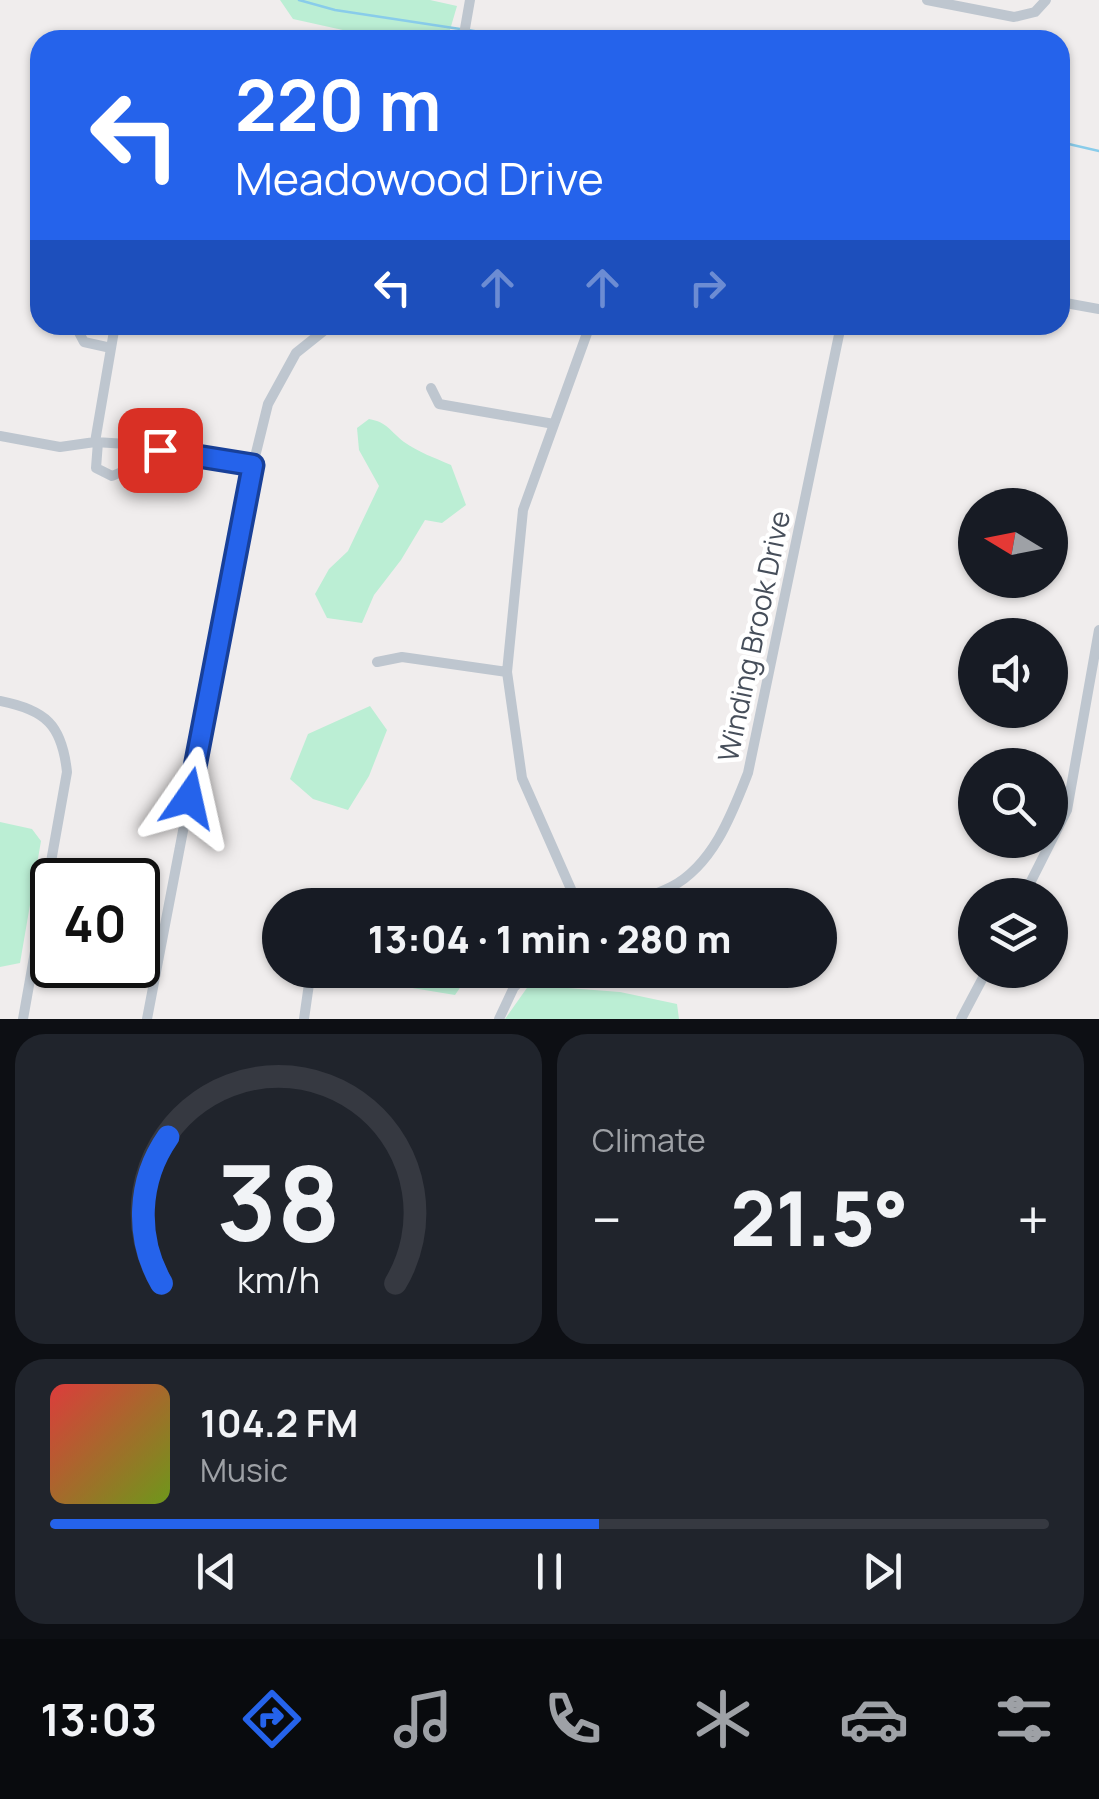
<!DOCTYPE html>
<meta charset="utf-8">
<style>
body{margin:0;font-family:Manrope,sans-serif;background:#20242c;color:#f1f3f6;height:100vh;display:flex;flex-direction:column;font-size:38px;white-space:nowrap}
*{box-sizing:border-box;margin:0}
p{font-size:32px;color:#9ea1a6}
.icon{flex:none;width:55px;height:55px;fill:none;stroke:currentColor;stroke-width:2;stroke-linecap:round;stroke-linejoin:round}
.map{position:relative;height:1019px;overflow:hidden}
.sheet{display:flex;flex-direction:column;gap:15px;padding:15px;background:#0d0f14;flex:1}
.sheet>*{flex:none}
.guide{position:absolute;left:30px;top:30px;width:1040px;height:305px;border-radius:30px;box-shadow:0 2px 8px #0004;background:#2563eb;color:#fff;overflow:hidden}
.needle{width:65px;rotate:280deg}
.fabs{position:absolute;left:958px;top:488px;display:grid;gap:20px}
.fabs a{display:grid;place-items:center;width:110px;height:110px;border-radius:50%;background:#171b24;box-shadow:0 2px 8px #0004;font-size:50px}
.speed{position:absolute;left:30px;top:858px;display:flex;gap:20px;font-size:50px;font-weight:700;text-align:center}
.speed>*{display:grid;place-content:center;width:130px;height:130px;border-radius:50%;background:#171b24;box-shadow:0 2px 8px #0004;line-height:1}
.speed .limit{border:5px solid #111;border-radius:15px;background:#fff;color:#111}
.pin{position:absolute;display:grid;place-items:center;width:85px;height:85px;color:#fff;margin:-42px;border-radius:20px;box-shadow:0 5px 15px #0006}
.me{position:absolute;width:110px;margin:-55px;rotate:11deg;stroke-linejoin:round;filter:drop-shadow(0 0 8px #0008)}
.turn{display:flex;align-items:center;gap:35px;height:210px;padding:0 40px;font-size:45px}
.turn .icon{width:130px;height:130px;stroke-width:2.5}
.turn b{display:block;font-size:70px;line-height:85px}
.lanes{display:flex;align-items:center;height:95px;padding:0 40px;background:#0003;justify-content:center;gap:50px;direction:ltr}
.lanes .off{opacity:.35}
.big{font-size:75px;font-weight:800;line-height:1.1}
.sheet .card{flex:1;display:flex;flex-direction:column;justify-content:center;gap:15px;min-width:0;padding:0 35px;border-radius:30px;background:#20242c}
.sheet .dial{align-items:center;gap:0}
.dial svg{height:260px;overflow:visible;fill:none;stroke:#363941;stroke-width:7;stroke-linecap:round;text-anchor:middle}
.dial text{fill:#f1f3f6;stroke:none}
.song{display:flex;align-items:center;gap:30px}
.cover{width:120px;height:120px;border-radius:15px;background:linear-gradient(135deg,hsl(0 70% 55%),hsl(80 70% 35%))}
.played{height:10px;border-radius:5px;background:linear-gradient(90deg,#2563eb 55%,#363941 55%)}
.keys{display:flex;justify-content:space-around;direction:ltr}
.heat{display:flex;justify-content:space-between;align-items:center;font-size:55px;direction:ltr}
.sheet .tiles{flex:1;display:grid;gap:15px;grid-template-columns:1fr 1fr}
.card:last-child{grid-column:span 2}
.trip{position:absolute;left:262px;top:888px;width:575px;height:100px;border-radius:50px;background:#171b24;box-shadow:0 2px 8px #0004;font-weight:800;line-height:100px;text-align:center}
.tab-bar{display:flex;height:160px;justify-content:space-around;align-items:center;background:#090b0e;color:#9ea1a6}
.tab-bar .icon{width:70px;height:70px}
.tab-bar .active{color:#2563eb}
.tab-bar b{font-size:45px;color:#f1f3f6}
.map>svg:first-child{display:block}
.green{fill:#bbeed4}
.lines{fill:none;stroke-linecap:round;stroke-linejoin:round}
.stream{stroke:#89ccea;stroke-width:2.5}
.minor{stroke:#bec6cf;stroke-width:10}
.route-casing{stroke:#184099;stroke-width:25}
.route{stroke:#2563eb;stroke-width:18}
.labels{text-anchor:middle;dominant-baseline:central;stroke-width:9;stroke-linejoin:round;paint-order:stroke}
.street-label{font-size:28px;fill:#464e5a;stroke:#fff}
</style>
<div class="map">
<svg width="1099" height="1019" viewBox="0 0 1099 1019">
<rect width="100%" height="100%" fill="#f0eded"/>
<path class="green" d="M280 0H430L457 6 447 40H388L293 19Z
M369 419C387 422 390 431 404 442 418 452 435 458 451 465L466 505 442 523 425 520 401 560 374 595 362 623 327 618 315 594 329 569 348 551 379 486 359 450 357 428Z
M370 706 387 730 369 776 348 810 313 799 290 779 308 734Z
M0 822 32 829 41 841 20 963 0 967Z
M383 970H468V976L455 995 388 984Z
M529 985 620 992 677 1004 679 1019H505Z"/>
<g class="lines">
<path class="stream" d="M299 0 335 10 460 29
M468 30 526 40
M1060 142 1099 151"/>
<path class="minor" d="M927 0 1014 17 1035 12 1046 0
M463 40 470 0
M1060 302 1099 309
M75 325 84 342 111 348
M431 388 439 404 554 424
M0 436 60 447 95 442 127 444 253 465
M95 442 115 325
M98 442 96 468 112 476 124 471 129 445
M377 662 402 657 507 672
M0 701C46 710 62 725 67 772L23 1019
M1024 895 1067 810 1099 630
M578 905 522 778 507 672 523 510 590 325
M627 905C642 899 657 894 671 887 713 865 732 814 748 773L841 325
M147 1019 253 465 268 404 296 353 331 325
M304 1019 311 970
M499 1019 514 987 532 970
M961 1019 987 970"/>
</g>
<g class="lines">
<defs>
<path id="route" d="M160 450 253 465 189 798"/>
</defs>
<use href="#route" class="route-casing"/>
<use href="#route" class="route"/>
</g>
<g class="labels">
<g class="street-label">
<text transform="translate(753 636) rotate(-78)">Winding Brook Drive</text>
</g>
</g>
</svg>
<div class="fabs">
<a><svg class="needle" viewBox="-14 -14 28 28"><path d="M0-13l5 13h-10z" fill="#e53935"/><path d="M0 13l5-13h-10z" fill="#9ea1a6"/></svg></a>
<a><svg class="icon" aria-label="sound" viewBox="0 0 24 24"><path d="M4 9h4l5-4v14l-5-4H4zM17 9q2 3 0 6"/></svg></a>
<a><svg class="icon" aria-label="search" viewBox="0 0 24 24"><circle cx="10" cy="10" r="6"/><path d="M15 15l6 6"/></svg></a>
<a><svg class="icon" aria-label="layers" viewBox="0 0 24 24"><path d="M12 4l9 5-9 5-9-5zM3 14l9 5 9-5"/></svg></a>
</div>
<div class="speed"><div class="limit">40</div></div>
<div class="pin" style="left:160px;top:450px;background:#d93025"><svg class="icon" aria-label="arrive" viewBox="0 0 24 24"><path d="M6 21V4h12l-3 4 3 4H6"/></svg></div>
<svg class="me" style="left:189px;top:798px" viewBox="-20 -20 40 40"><path d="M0-17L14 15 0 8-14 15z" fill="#2563eb" stroke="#fff" stroke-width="4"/></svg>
<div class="trip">13:04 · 1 min · 280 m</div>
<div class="guide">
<div class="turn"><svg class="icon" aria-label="left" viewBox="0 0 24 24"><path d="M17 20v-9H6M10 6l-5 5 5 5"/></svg><div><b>220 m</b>Meadowood Drive</div></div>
<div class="lanes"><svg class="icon" aria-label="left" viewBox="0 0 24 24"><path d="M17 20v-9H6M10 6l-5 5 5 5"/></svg><svg class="icon off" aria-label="ahead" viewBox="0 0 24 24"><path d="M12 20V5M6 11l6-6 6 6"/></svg><svg class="icon off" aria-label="ahead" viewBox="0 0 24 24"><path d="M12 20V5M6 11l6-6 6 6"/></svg><svg class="icon off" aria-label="right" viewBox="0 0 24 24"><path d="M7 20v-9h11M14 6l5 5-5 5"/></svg></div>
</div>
</div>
<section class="sheet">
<div class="tiles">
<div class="card dial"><svg viewBox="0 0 100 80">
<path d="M14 69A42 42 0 1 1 86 69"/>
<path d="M14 69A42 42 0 0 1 16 24" stroke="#2563eb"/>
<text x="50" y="56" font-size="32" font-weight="700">38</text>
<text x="50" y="72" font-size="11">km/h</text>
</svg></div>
<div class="card"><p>Climate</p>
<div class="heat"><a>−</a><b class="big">21.5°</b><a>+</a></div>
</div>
<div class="card">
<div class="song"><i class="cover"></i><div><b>104.2 FM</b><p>Music</p></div></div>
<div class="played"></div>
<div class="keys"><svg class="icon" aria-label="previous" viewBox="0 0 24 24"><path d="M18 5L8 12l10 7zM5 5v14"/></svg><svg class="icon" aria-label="pause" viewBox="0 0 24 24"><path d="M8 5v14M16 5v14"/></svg><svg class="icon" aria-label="next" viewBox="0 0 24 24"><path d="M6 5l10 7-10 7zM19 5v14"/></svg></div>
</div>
</div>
</section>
<nav class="tab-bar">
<b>13:03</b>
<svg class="icon active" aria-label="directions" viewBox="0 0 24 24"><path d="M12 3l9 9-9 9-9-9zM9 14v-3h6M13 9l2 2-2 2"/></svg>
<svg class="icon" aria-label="music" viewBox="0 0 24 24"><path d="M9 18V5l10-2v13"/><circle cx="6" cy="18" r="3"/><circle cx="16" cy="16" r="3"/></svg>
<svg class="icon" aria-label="phone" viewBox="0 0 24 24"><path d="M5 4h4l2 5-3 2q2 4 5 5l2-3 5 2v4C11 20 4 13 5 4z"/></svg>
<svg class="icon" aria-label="climate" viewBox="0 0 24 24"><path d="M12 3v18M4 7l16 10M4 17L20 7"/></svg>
<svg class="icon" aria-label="car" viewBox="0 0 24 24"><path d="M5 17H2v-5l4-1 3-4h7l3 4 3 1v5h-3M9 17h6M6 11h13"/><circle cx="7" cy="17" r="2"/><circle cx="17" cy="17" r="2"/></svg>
<svg class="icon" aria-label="filters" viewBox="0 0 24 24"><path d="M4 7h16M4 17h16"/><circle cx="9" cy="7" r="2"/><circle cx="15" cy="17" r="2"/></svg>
</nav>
